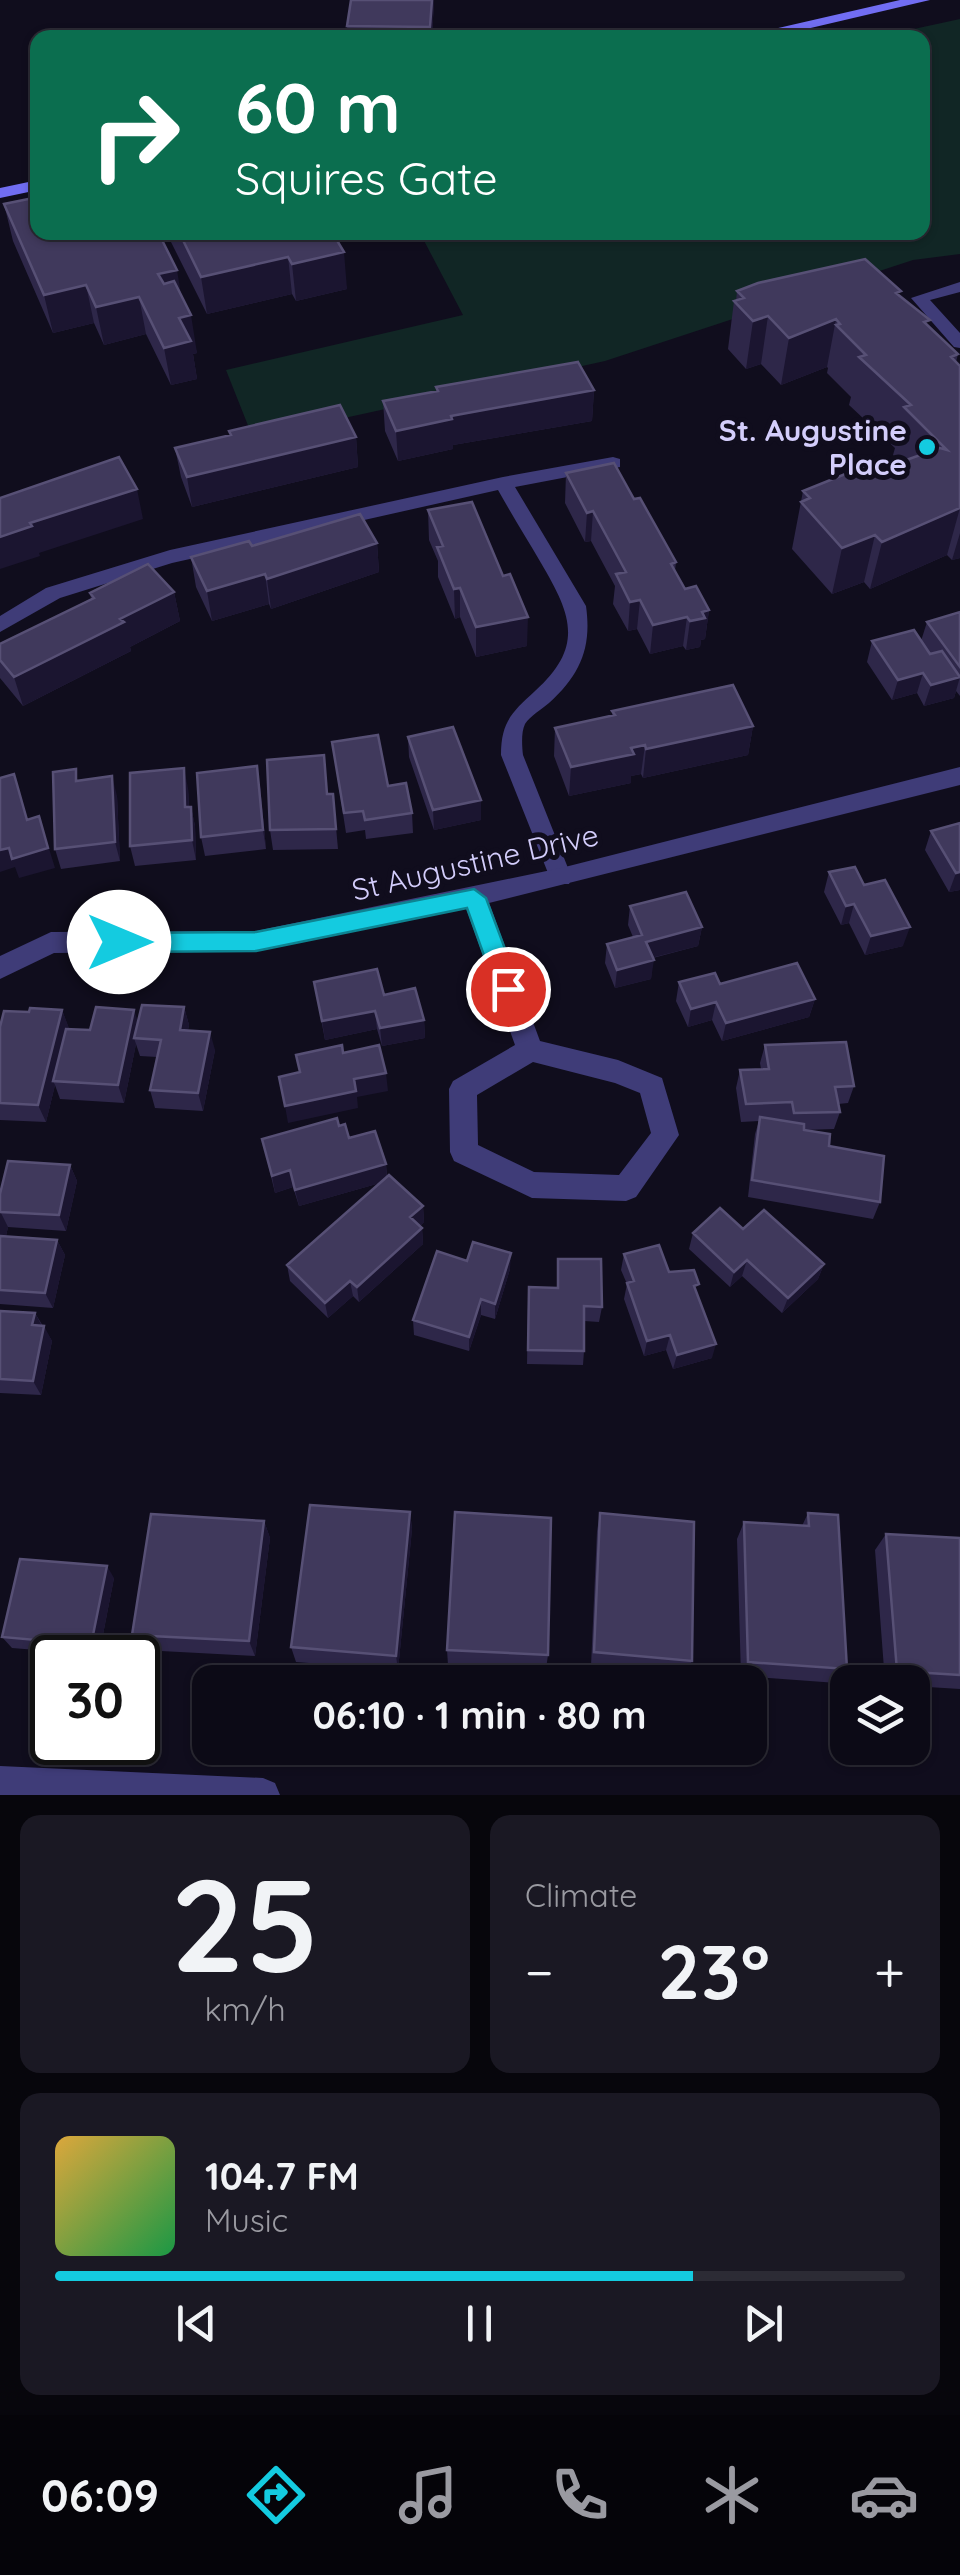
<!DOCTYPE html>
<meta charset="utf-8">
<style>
body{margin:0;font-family:Quicksand,sans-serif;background:#1a1823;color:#f1f3f6;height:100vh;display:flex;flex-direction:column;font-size:38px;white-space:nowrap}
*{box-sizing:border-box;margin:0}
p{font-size:32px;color:#9a9aa1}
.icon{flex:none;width:55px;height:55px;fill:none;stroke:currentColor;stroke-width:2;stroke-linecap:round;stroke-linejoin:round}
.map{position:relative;height:1795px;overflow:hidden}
.side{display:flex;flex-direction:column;gap:20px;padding:20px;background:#07060c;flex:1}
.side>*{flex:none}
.banner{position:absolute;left:30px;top:30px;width:900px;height:210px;border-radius:20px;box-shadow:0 2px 8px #0004,0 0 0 2px #2c2b35;background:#0b6e4f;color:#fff;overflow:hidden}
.controls{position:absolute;left:830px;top:1665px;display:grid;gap:20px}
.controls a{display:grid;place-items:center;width:100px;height:100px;border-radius:20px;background:#0c0a16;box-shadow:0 2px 8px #0004,0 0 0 2px #2c2b35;font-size:50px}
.speed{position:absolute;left:30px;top:1635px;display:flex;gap:20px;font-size:50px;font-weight:700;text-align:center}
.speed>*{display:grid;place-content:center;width:130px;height:130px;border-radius:50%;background:#0c0a16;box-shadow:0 2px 8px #0004,0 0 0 2px #2c2b35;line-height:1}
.speed .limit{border:5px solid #111;border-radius:15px;background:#fff;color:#111}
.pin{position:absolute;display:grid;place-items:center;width:85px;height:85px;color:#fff;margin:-42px;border:5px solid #fff;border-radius:50%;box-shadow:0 2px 10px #0007}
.me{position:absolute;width:110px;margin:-55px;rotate:90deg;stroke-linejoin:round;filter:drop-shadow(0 0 8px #0008)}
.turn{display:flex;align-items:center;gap:35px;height:210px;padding:0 40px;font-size:45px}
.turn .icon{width:130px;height:130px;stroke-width:2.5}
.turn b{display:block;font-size:70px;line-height:85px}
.big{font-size:75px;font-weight:700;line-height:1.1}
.side .card{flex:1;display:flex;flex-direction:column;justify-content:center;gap:15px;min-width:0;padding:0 35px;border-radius:20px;background:#1a1823}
.side .dial{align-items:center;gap:0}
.dial b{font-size:130px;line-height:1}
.song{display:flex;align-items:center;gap:30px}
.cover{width:120px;height:120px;border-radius:15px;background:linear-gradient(135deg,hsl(40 70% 55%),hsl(140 70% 35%))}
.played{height:10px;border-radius:5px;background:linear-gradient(90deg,#14cbe0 75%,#2c2b35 75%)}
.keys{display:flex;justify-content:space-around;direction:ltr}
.heat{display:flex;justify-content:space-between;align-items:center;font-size:55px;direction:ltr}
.side .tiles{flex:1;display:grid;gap:20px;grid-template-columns:1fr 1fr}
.card:last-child{grid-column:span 2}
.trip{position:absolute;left:192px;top:1665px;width:575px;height:100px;border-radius:20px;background:#0c0a16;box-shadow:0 2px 8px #0004,0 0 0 2px #2c2b35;font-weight:700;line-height:100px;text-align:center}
.tab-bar{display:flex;height:160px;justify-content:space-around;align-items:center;background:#050409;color:#9a9aa1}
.tab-bar .icon{width:70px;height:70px}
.tab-bar .current{color:#14cbe0}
.tab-bar b{font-size:45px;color:#f1f3f6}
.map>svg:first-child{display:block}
.green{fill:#112625}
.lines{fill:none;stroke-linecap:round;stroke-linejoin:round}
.lane{fill:#3f3c78;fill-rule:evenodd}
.street{fill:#3f3c78;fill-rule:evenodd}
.secondary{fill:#716df2;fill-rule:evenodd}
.wall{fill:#2e2749}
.shaded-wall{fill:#1b1530}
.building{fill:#40395c;stroke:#575075;stroke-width:2.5}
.route{fill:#14cbe0;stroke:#0d8492;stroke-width:2.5}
.poi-dot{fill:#14cbe0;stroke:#100d1d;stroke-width:4}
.labels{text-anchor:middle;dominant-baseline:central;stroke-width:10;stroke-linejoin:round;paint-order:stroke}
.poi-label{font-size:30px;font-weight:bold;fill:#d3cdfb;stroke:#100d1d;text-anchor:end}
.street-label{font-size:30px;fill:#d3cdfb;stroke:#100d1d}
</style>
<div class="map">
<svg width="960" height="1795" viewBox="0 0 960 1795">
<rect width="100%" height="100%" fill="#100d1d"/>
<path class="green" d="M960 19V254L913 260 605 361 253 438 226 370 463 315 420 233 922 232V38L877 37Z"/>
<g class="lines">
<path class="lane" d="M960 282V292L930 300 960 333V348L954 347 911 298Z
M613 457 620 459V467L515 487 586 606C592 648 580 675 549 703 542 709 530 716 525 724 521 732 522 746 523 755L572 878 569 884H553L550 878 501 755C501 722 512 712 535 691 585 646 571 614 541 563 527 539 512 515 498 490L172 563 60 598 0 632V616L46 588 170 550 503 477Z"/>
<path class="street" d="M960 767V785L489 903 540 1041 618 1060 662 1078 679 1135 636 1197 626 1201 532 1198 454 1161 450 1152 449 1089 453 1081 515 1045 466 908 256 951 54 953 0 979V956L51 932 256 931 561 868ZM533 1062 615 1083 640 1093 651 1133 619 1175 534 1172 478 1145 477 1095Z
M0 1766 263 1778 275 1783 280 1795H0Z"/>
<path class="secondary" d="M900 0H930L768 38H735Z
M38 180V190L0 198V188Z"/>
</g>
<path class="wall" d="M351 0H434L432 38H348L347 26Z
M4 204 181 295 197 353 193 354 197 379 171 385 146 334 104 345 94 323 53 333 13 241Z
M166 232H332L347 289 296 301 292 294 207 314Z
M737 291 900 296 928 326 958 354 956 362 960 366V558L952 560 947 555 870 589 864 582 832 594 792 549 803 491 900 462 893 455 895 448 849 405 851 397 827 373 828 368 827 367 781 385 761 364 746 369 728 349 734 301H736Z
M436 387 594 390 592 421 453 445V449L398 461 385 431 383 401 436 391Z
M229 431 356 437 358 467 192 507 181 477 175 448 230 435Z
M566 473 634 499 676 562 675 571 685 589 709 610 705 639 701 640 700 647 686 650 683 646 650 654 637 629 628 631 613 604 615 586 591 541 585 542 565 503Z
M428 510 527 646 476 657 460 617 455 619 438 577V561L429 540Z
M377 543 379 572 271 609 269 604 212 621 196 587 191 557 252 546Z
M174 592 180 621 130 647 131 651 23 706 0 678V644L91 599 90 593Z
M960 612V696L956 691 954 698 924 706 917 693 892 700 867 662 872 641H921L927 622Z
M612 711 753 726 748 755 643 778 641 774 631 776V783L569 796 554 756 555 728 612 716Z
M408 737 481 820 434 830 409 757Z
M332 742 388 786 412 813 413 833 366 839 365 830 346 833Z
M79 780 117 796 120 861 61 869 55 849Z
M260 786 266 849 205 856 201 837Z
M188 788 189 807H191L195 826 196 860 135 866 130 846Z
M328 794H333L338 849 273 850 270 830Z
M960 823V890L949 892 925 850 931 831Z
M829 872 864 885 903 946 865 955 849 923 841 925 824 892Z
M630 906 702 927 698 946 653 958 651 979 615 988 605 963 607 944 633 937 628 925Z
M314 982 384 995 424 1020 425 1038 382 1046 377 1029 325 1040Z
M679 982 720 984 815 999 809 1017 722 1041 712 1020 688 1027 676 1001Z
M184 1007 189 1025 188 1030 215 1050 203 1111 155 1108 150 1090 157 1057 140 1056 136 1044 124 1103 60 1099 55 1085 46 1122 0 1120V1027L29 1012 62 1010 69 1029 90 1030 138 1022Z
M765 1045 854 1086 848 1103 838 1104 840 1112 834 1129 804 1130 829 1146 880 1202 873 1219 748 1197 755 1134 759 1121 741 1122 736 1088 740 1070 761 1069 760 1063Z
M339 1126 349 1138 386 1164 387 1177 423 1206 424 1222 420 1226 422 1228 423 1244 359 1302 353 1296 328 1318 290 1281 287 1265 380 1183 299 1206 293 1187 275 1193 262 1139Z
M70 1165 77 1181 66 1231 8 1227 6 1236 57 1240 65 1255 53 1308 0 1304V1194Z
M743 1229 824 1264 818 1279 782 1313 742 1276 730 1287 689 1249 693 1233Z
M624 1254 669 1272 697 1293 712 1358 673 1369 666 1350 644 1356 624 1299 627 1284 621 1270Z
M558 1259 602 1307 599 1322 584 1321V1351L583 1365 527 1364 528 1302 557 1288Z
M467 1261 510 1269 495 1319 481 1315 469 1351 414 1335 413 1320Z
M0 1311 35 1313 52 1341 41 1395 0 1393Z
M410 1512 412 1529 398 1670 296 1662 291 1647Z
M600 1513 692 1661 686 1675 591 1666 597 1531Z
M808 1513 847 1669 837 1683 741 1676 737 1539 744 1522 802 1526Z
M264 1521 270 1538 255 1656 142 1650 132 1635Z
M886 1534 960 1538V1689L912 1686V1682H885L875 1550Z
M114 1578 99 1655 12 1648 2 1637Z
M447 1650 548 1655 546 1669 448 1665Z"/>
<path class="shaded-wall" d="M432 0H434L432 38H430Z
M344 252 347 289 296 301 292 264Z
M288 257 292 294 207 314 201 277Z
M177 270 183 307 165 312 158 274Z
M86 285 94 323 53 333 44 295Z
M139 297 146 334 104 345 96 307Z
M191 315 197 353 193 354 197 379 171 385 164 348 179 318Z
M768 316 761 364 746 369 753 321Z
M836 319 827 367 781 385 789 338Z
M594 390 592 421 453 445V449L398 461 396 431 451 416Z
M356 437 358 467 192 507 187 477Z
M137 489 143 519 39 553 40 556 0 569V537L30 523Z
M960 508 947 555 870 589 882 542Z
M593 511 591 541 585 542 587 513Z
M960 533V558L952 560Z
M875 535 864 582 832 594 842 548Z
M377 543 379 572 271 609 267 579Z
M265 574 269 604 212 621 207 591Z
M460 588V617L455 619 454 589Z
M174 592 180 621 130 647 131 651 23 706 14 677 120 619Z
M640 600 637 629 628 631 630 602Z
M709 610 705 639 701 640 700 647 686 650 690 621 702 612Z
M528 617 527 646 476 657V627Z
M687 617 683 646 650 654 653 625Z
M923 673 917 693 892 700 898 680Z
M960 677 954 698 924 706 931 685Z
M753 726 748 755 643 778 646 749Z
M645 745 641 774 631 776V783L569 796 571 767 631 748Z
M257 766 260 786 266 849 263 830Z
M184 768 188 788 190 827 185 807Z
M112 776 117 796 120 861 115 842Z
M481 800V820L434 830 433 810Z
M191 807 195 826 196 860 192 840Z
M39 816 55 868 19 878 15 867 0 872V850Z
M960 872V890L949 892 956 873Z
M854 904 849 923 841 925 846 906Z
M702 927 698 946 643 960 646 942Z
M910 927 903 946 865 955 871 936Z
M654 960 651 979 615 988 617 970Z
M815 999 809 1017 722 1041 726 1023Z
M716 1002 712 1020 688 1027 691 1009Z
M184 1007 189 1025 184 1048 180 1030Z
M62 1010 69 1028 56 1081H53L55 1085 46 1122 38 1105Z
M134 1010 140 1028 134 1038 136 1044 124 1103 118 1085Z
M375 1011 377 1029 325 1040 322 1021Z
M424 1020 425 1038 382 1046 380 1028Z
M210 1032 215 1050 203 1111 198 1093Z
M386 1073 388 1091 357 1097 358 1108 288 1123 285 1106 354 1079Z
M386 1164 387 1181 299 1206 295 1190Z
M70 1165 77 1181 66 1231 59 1215Z
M290 1170 293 1187 275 1193 272 1176Z
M423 1206 424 1222 412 1233 410 1217Z
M0 1211 8 1227 3 1249 0 1243Z
M422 1228 423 1244 359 1302 357 1287Z
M57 1240 65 1255 53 1308 45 1293Z
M511 1253 510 1269 495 1319V1304Z
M747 1260 742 1276 730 1287 734 1272Z
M824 1264 818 1279 782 1313 788 1298Z
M350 1281 353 1296 328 1318 325 1303Z
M481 1299V1315L469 1351V1337Z
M35 1313 43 1328 32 1325Z
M44 1326 52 1341 41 1395 33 1381Z
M670 1335 666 1350 644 1356 647 1341Z
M716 1344 712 1358 673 1369 677 1355Z
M410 1512 412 1529 398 1670 396 1656Z
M264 1521 270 1538 255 1656 249 1641Z
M107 1566 114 1578 99 1655 91 1645Z"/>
<path class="building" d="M351 0H432L430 27 347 26Z
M38 197V232H158L177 270 158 274 164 284 174 281 191 315 179 318 191 341 164 348 139 297 96 307 86 285 44 295 4 204Z
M179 232H332L344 252 292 264 288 257 201 277Z
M865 259 901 291 896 293 930 320 924 322 958 354 951 357 960 366V508L882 542 875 535 842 548 801 502 810 498 803 491 885 458 892 465 940 448 947 450 904 407 911 405 859 357 866 355 836 325 840 324 836 319 789 338 768 316 753 321 734 301 744 298 737 291 758 283Z
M578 362 594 390 451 416 452 419 396 431 383 401 438 391 436 387Z
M340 405 356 437 187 477 175 448 231 435 229 431Z
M119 457 137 489 30 523 32 526 0 537V498Z
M614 463 634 499 640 498 676 562 671 564 685 589 696 586 709 610 702 612 705 618 690 621 687 617 653 625 640 600 630 602 616 574 626 572 593 511 587 513 566 473Z
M472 502 503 576 510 574 528 617 476 627 460 588 454 589 437 547 443 546 428 510Z
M360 514 377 543 267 579 265 574 207 591 191 557 249 541 252 546Z
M148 564 174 592 120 619 124 622 14 677 0 660V644L94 598 90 593Z
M960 612V667L927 622Z
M914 630 930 654 942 651 960 677 931 685 923 673 898 680 872 641Z
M733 685 753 726 646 749 645 745 631 748 634 754 571 767 555 728 615 715 612 711Z
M453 727 481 800 433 810 408 737Z
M378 735 388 786 406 783 412 813 365 820 363 811 344 813 332 742Z
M324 755 327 794H333L336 829 270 830 267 760Z
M257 766 263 830 201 837 197 773Z
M184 768 185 807H191L192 840 130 846V773Z
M76 769V781L112 776 115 842 55 849 53 772Z
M14 774 27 820 39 816 48 848 12 859 9 848 0 850V778Z
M960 823V872L956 873 931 831Z
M855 867 864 885 885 880 910 927 871 936 854 904 846 906 829 872Z
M686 892 702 927 646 942 654 960 617 970 607 944 642 935 630 906Z
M797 963 815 999 726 1023 716 1002 691 1009 679 982 715 973 720 984Z
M377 969 384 995 415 988 424 1020 380 1028 375 1011 322 1021 314 982Z
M142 1005 184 1007 180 1030 210 1032 198 1093 150 1090 161 1040 134 1038Z
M96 1007 134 1010 118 1085 53 1081 66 1029 90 1030Z
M30 1008 62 1010 38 1105 0 1103V1027L4 1011 29 1012Z
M846 1042 854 1086 835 1087 840 1112 794 1113 792 1102 746 1104 740 1070 769 1069 765 1045Z
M342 1045 343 1053 379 1045 386 1073 354 1079 356 1091 285 1106 279 1077 300 1072 296 1055Z
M760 1117 804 1124V1130L830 1134 829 1146 884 1156 880 1202 752 1180Z
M337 1118 339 1126 345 1124 349 1138 375 1131 386 1164 295 1190 290 1170 272 1176 262 1139Z
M8 1161 70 1165 59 1215 0 1212V1194Z
M389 1175 423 1206 410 1217 422 1228 357 1287 350 1281 325 1303 287 1265Z
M720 1208 743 1229 764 1210 824 1264 788 1298 747 1260 734 1272 693 1233Z
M0 1236 57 1240 45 1293 0 1290Z
M473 1242 511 1253 495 1304 481 1299 469 1337 413 1320 437 1251 467 1261Z
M659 1245 669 1272 694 1270 699 1284 694 1286 716 1344 677 1355 670 1335 647 1341 627 1283 634 1281 624 1254Z
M558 1259H601L602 1307 584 1306V1351L528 1350 529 1287 558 1288Z
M0 1311 35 1313 32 1325 44 1326 33 1381 0 1379Z
M310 1505 410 1512 396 1656 291 1647Z
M455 1512 551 1518 548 1655 447 1650Z
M600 1513 694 1522 692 1661 594 1652Z
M808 1513 838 1515 847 1669 748 1662 744 1522 809 1526Z
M151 1514 264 1521 249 1641 132 1635Z
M886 1534 960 1538V1675L897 1671Z
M20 1559 107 1566 91 1645 2 1637Z"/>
<path class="route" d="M474 889 486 898 520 989 516 996H500L496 989 467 908 256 951 119 952 111 949 108 942 111 935 119 933 256 932Z"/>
<circle class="poi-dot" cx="927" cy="447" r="10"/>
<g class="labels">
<g class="poi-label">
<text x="907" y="430">St. Augustine<tspan x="907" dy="34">Place</tspan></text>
</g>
<g class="street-label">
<text transform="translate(475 862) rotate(-13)">St Augustine Drive</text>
</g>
</g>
</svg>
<div class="controls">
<a><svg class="icon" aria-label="layers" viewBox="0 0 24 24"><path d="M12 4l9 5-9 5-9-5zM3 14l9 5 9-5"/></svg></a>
</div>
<div class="speed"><div class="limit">30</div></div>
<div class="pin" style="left:508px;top:989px;background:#d93025"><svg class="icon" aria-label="arrive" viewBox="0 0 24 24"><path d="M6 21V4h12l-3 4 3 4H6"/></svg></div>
<svg class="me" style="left:119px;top:942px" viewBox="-20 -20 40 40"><circle r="19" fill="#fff"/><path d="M0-13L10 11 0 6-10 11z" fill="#14cbe0"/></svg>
<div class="trip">06:10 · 1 min · 80 m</div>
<div class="banner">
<div class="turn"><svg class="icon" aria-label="right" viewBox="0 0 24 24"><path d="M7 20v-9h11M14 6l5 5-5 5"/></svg><div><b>60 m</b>Squires Gate</div></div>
</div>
</div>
<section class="side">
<div class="tiles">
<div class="card dial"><b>25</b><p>km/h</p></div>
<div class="card"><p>Climate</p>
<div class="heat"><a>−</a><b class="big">23°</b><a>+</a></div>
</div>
<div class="card">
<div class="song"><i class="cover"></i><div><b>104.7 FM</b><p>Music</p></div></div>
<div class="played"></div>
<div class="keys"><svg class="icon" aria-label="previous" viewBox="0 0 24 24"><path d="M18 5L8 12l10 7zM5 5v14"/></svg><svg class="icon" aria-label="pause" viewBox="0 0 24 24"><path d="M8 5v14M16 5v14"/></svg><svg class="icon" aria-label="next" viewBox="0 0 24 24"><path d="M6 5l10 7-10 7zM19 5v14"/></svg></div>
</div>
</div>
</section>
<nav class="tab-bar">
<b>06:09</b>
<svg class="icon current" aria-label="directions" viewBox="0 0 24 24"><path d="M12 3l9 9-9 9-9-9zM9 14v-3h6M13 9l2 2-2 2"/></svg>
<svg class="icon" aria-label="music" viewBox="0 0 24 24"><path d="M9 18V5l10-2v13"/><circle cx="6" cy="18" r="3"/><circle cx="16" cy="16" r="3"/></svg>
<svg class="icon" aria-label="phone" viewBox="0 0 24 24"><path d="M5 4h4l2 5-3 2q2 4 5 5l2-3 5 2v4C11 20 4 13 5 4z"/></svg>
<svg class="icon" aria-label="climate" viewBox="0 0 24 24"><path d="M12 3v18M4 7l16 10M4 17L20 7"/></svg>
<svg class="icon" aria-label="car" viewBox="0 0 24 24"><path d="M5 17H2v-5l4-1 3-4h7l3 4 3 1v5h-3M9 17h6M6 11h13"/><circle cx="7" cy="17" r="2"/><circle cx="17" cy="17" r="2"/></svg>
</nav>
